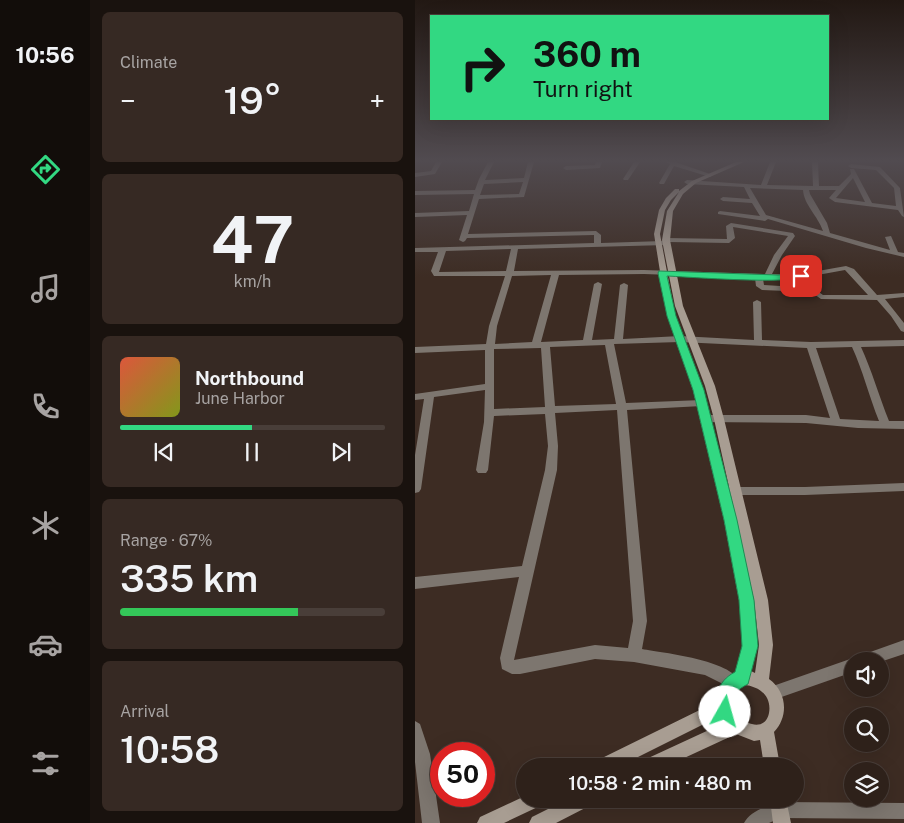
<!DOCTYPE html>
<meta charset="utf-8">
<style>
body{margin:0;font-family:"Public Sans",sans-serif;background:#362923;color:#f1f3f6;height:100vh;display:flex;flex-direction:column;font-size:19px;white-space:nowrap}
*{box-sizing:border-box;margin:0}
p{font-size:16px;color:#a7a3a2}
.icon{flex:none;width:28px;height:28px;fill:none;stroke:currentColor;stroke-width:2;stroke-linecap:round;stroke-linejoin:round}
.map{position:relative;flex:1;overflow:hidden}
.details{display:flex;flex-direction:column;gap:12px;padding:12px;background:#19120e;width:325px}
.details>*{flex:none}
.top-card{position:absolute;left:15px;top:15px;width:399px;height:105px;border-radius:0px;box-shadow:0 5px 20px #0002,0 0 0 1px #493e39;background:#32d882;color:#111;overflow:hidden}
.buttons{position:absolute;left:429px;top:652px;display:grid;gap:10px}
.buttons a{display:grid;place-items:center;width:45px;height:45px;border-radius:50%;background:#2e211a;box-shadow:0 5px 20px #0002,0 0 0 1px #493e39;font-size:25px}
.speed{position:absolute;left:15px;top:742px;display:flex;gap:10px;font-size:25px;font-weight:700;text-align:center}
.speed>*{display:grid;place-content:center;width:65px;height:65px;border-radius:50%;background:#2e211a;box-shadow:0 5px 20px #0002,0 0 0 1px #493e39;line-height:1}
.speed .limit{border:8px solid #d22;background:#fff;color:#111}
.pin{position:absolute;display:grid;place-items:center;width:42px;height:42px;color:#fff;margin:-21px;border-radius:10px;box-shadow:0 2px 8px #0006}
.me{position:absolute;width:55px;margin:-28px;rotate:7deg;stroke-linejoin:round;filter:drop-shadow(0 0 4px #0008)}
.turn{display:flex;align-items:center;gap:18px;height:105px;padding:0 20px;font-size:22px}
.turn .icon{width:65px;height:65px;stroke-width:2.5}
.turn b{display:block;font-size:35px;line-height:42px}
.big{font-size:38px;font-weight:600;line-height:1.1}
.details .widget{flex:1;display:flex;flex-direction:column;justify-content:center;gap:8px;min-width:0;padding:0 18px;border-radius:8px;background:#362923}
.details .dial{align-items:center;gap:0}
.dial b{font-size:65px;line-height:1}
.song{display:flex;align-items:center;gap:15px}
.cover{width:60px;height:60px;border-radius:8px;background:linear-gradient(135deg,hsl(10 70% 55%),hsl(70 70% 35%))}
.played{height:5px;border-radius:2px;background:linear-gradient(90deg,#32d882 50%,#493e39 50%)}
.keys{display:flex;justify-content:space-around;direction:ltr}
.heat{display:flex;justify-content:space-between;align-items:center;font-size:28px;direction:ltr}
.charge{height:8px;border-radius:4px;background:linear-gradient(90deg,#34c759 67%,#493e39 0)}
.trip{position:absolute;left:101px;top:758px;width:288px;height:50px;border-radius:25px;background:#2e211a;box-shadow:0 5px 20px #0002,0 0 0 1px #493e39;font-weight:600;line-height:50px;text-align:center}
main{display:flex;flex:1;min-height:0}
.tabs{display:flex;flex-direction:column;width:90px;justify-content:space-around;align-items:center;background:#120d0a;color:#a7a3a2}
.tabs .icon{width:35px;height:35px}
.tabs .current{color:#32d882}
.tabs b{font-size:22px;color:#f1f3f6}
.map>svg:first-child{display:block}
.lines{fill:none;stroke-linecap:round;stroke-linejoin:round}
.street{fill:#7d766f;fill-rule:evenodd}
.secondary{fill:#a89d92;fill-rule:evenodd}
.route{fill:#32d882;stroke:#208c54}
</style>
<main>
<nav class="tabs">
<b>10:56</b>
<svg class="icon current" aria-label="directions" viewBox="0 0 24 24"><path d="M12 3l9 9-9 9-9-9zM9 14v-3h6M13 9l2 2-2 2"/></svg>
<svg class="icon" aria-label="music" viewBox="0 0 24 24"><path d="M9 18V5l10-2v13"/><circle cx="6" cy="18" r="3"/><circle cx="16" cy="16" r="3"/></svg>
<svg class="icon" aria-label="phone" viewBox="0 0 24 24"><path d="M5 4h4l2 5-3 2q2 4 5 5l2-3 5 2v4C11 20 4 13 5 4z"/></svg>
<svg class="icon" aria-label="climate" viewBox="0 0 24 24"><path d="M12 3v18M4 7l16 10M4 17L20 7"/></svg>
<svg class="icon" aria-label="car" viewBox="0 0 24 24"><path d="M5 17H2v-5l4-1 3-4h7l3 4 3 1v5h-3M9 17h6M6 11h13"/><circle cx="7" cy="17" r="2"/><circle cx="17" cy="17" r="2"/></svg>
<svg class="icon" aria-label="filters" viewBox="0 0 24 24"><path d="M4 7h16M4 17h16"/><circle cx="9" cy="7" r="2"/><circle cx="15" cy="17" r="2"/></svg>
</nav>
<section class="details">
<div class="widget"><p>Climate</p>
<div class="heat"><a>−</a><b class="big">19°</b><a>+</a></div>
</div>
<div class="widget dial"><b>47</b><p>km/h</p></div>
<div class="widget">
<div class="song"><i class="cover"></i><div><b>Northbound</b><p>June Harbor</p></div></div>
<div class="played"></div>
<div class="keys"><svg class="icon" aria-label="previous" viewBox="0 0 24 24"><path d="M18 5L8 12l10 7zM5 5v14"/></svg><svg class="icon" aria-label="pause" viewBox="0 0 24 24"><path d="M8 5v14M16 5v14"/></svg><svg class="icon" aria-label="next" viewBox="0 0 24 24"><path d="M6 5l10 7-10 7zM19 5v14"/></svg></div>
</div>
<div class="widget"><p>Range · 67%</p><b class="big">335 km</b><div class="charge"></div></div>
<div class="widget"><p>Arrival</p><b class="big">10:58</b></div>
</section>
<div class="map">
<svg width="489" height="823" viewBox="0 0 489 823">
<rect width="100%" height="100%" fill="#3d2c23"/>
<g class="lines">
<path class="street" d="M21 162H27L20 174 0 177V173L16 171Z
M73 162H79L70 180 109 178 113 162H119L109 197 64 199 53 234 181 231 186 235V243L248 241 249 239 251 238 312 239 311 226 316 223 378 233 380 236 367 255 357 274H386L431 266 439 269 462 295 489 293V297L470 299 489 323V332L486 331 476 316 462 300 406 299 396 292 347 290 341 286 340 278 229 274 144 275 126 342 168 340 179 284 183 282 187 284 177 340 199 339 205 285 209 283 213 285 208 339 265 336 339 340 338 302 342 300 346 302 347 340 396 342 489 340V346L446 347C457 371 464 396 474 421H489V429L443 428 391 423 286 422 285 419 286 416 290 415H391L415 418 392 348 265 342 199 344 211 403 287 400 292 403 287 406 212 410 232 621 227 649C249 653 316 660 325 682L323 687 318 689 290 675 219 662 180 659 105 674H97L87 669 85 658 104 577 0 589V577L107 566 130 470 133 446 130 414 79 416 73 470 71 473H63L61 470 69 422 70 390 19 397 6 489 4 492 0 493V455L9 399 0 400V394L70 384V350L0 353V347L71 344 74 326 90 276H19L16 271 23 252H0V248L179 243V235L52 238 50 241 48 242 44 240 52 215 0 217V213L54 211 59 194 0 195V191L60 190 64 179ZM108 182 104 194 65 195 69 184ZM318 227 373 236 359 255 350 274 229 270 99 271 103 249 251 245H254V242L314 243 320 238ZM96 249 91 271 24 272 31 251ZM430 270 453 295H408L398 288 349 285 348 279 386 278ZM136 275 117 342 80 344 82 326 97 276ZM190 345 201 404 140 406 135 347ZM437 347C448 371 454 396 464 421L425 419 401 348ZM126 348 130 407 79 409V349ZM202 410 218 621 213 648 180 645 99 660 142 470 143 446 140 413Z
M181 162H187L185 168 151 170 148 168 151 166 180 165Z
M219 162H225L213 180H209L208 179Z
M251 162H260L298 175 295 177 259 166 249 184H245L244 183 255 164Z
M355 162H361L352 185 398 186 397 162H403L404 186H424L436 174 435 169H439L457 203 481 206 479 188 461 170 436 168 433 166 436 164 465 167 485 188 489 217 487 216 483 210 420 202 414 198 421 190H394L395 194 412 223 415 233 475 250 470 237 476 236 483 252 489 253V257L451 248 353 219 350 221 303 214V212L305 211 345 216 337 203 308 201 305 199 308 197 335 199 329 187 272 184 269 182 272 180 346 185ZM438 178 450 202 421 198ZM335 188 388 190C389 205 403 216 408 231L351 215Z
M489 483V491L390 495H308L304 494 302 491 304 488 308 487H390Z
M489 640V654L465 662 438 661V672L358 700 353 698 351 693 353 688 358 686 438 658 442 660 444 656Z
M0 721 5 724 15 754 25 823H7L0 762Z
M365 802 489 803V819L365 818 354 823H329C335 811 353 805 365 802Z"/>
<path class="secondary" d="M321 162H329L281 183 268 194 258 211 255 240 268 306 300 386 309 419 353 600 358 645 354 679C372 692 374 716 359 732L365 766H349L345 740 339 741 321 734 252 766H227L229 760 309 723 305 716 205 766H181L183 760 301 702V699L308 682 321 674 328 646 324 600 309 520 278 390 252 315 239 234 244 210 251 198 260 189H264V191L277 181ZM264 192 252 211 247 240 260 306 290 386 299 419 339 600 344 645 340 673 336 671 342 646 338 600 321 520 288 390 260 315 245 234 250 210 256 200ZM329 685C344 686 357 696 354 713 349 738 314 718 316 699 317 692 324 689 329 685Z
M110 796V799H129L127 805 89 823H62L65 817Z
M153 799H178L176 805 141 823H114L117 817Z
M355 799H371L376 823H358Z"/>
</g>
<linearGradient id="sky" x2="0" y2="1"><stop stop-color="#221813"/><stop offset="0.58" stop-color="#514b50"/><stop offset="1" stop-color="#514b50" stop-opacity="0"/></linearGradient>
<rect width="489" height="277" fill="url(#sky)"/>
<path class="route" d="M244 271 363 275 386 273 391 276C379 285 274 277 252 276L261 316 289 390 322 520 339 600 343 646 333 684C311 695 324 701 317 718L310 720 304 718C297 700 302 681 320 672L327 646 324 600 309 520 278 390 252 316 243 273Z"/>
</svg>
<div class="buttons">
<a><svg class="icon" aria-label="sound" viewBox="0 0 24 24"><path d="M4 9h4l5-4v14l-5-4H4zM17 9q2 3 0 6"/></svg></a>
<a><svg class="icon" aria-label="search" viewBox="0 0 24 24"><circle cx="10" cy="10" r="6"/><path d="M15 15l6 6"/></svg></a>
<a><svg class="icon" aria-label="layers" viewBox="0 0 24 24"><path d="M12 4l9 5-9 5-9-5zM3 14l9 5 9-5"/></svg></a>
</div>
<div class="speed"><div class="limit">50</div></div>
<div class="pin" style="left:386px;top:276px;background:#d93025"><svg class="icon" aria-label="arrive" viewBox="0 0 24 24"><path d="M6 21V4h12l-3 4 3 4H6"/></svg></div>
<svg class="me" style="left:310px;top:712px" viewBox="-20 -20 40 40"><circle r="19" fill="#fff"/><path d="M0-13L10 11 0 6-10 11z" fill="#32d882"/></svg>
<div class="trip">10:58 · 2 min · 480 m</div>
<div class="top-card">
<div class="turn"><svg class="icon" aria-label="right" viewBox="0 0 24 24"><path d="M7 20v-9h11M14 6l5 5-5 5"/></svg><div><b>360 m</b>Turn right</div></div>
</div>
</div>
</main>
